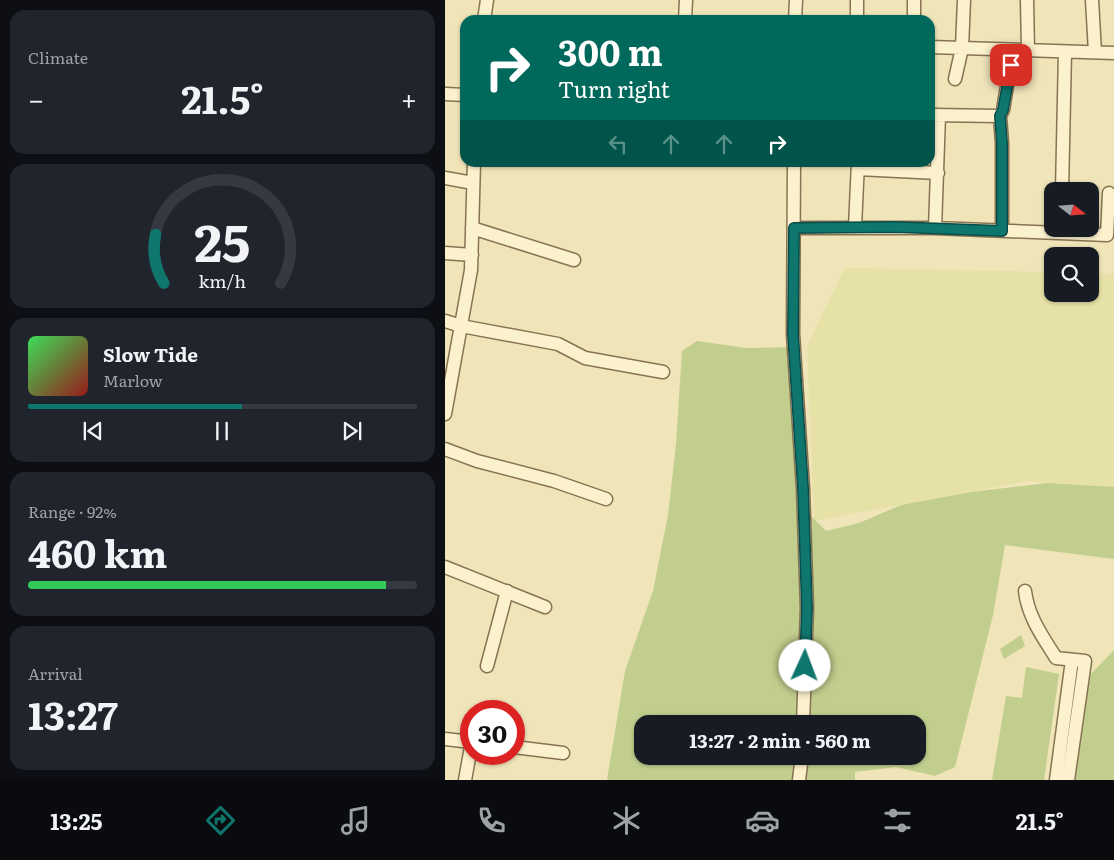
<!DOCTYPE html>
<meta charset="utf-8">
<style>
body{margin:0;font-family:Literata,serif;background:#20242c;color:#f1f3f6;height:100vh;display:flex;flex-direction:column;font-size:19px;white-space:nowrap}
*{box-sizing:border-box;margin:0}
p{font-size:16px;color:#9ea1a6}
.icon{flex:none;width:28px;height:28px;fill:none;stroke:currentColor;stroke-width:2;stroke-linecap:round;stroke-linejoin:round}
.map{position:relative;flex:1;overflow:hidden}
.side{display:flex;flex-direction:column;gap:10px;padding:10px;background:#0d0f14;width:445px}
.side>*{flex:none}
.banner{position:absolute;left:15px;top:15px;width:475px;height:152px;border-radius:15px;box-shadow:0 1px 4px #0004;background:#00695c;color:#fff;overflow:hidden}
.needle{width:32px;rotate:107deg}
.fabs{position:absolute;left:599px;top:182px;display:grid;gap:10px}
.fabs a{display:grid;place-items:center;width:55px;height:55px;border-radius:10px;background:#171b24;box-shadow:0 1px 4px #0004;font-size:25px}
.speed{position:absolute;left:15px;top:700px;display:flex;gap:10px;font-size:25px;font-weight:700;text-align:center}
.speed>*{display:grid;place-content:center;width:65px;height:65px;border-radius:50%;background:#171b24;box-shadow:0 1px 4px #0004;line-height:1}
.speed .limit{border:8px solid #d22;background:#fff;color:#111}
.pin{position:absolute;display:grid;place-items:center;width:42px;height:42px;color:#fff;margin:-21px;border-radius:10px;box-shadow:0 2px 8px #0006}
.me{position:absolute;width:55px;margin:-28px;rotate:2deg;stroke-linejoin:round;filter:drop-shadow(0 0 4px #0008)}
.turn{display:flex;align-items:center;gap:18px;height:105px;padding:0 15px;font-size:22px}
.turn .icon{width:65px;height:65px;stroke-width:2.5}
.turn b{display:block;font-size:35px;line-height:42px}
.lanes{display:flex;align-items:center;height:48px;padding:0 15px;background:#0003;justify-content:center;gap:25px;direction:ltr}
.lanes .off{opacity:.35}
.big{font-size:38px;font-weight:700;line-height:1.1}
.side .card{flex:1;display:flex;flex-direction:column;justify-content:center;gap:8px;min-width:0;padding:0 18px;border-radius:15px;background:#20242c}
.side .dial{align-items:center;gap:0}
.dial svg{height:130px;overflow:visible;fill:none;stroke:#363941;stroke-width:7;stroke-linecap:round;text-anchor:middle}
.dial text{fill:#f1f3f6;stroke:none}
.song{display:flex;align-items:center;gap:15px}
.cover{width:60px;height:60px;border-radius:8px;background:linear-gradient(135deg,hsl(130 70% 55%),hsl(0 70% 35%))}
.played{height:5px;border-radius:2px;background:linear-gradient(90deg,#0f766e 55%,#363941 55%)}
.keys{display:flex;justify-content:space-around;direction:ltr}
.heat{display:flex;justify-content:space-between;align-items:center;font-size:28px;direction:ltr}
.charge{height:8px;border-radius:4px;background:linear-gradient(90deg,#34c759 92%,#363941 0)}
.trip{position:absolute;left:189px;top:715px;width:292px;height:50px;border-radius:15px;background:#171b24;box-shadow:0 1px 4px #0004;font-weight:700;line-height:50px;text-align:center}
.tab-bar{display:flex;height:80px;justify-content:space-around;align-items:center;background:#090b0e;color:#9ea1a6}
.tab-bar .icon{width:35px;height:35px}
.tab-bar .current{color:#0f766e}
.tab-bar b{font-size:22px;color:#f1f3f6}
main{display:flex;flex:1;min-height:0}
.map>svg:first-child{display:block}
.farmland{fill:#e6e1a6}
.green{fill:#c1ce8d;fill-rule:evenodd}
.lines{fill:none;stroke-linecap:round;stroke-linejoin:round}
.minor-casing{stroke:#877353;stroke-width:15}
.minor{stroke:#fbf1cc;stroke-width:12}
.route-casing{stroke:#0a4d48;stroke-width:12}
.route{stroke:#0f766e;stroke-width:9}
</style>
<main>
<section class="side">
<div class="card"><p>Climate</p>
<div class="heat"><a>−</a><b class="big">21.5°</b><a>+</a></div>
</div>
<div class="card dial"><svg viewBox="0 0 100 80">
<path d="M14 69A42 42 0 1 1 86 69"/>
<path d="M14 69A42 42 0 0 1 9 39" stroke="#0f766e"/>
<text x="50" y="56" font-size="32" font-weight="700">25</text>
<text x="50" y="72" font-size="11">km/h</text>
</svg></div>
<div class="card">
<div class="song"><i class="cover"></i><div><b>Slow Tide</b><p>Marlow</p></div></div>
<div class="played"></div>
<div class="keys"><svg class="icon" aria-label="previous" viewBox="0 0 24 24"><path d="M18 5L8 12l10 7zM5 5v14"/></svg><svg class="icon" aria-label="pause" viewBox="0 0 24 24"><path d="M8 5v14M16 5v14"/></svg><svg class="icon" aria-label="next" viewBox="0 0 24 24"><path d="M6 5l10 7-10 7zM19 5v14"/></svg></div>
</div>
<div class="card"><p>Range · 92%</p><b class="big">460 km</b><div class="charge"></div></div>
<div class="card"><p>Arrival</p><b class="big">13:27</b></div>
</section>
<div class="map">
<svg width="669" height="780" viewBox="0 0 669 780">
<rect width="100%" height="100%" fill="#f0e4b9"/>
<path class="farmland" d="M400 268 607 272 608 294H645V273L669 274V487L582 481 369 521 362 346Z"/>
<path class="green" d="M252 341 301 348 349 347 359 509 381 531 414 523 456 505 526 492 603 483 669 487V559L560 545 548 615 510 767 490 776 451 767 410 772V780H162L180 671 208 591 223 515 231 444 237 351ZM198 724H472V756H198Z
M576 635 580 646 559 659 555 649Z
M669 650V780H629L641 698 646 674Z
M581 667 614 674 599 780H547L561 696 577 698Z"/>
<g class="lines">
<defs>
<path id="minor" d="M412 0V20
M582 0 583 50
M647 0 650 52
M39 20 42 0
M240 20 241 0
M350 20 351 0
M469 20V0
M485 47 669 53
M510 79 517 48 519 0
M0 94 20 95
M485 115 555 116
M349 162 348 334 358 488 362 608 358 724
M413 169 493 173
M0 178 28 183
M617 191 620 52
M410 227 413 162
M27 228 129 260
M349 228H490L662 235 664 193
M490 228 494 115
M557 231V143L555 116 558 110 568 50
M0 253 27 255
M0 321 16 326 113 344 140 358 218 372
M0 414 26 270 29 162
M0 449 32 461 109 481 161 499
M0 567 100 607
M580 591C583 617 598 637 611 658L640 661 623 780
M42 666 62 591
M0 739 26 742
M69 747 118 753
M20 780 26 747
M354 780 357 756
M611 780 627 660"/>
</defs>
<use href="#minor" class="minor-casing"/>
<use href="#minor" class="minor"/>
</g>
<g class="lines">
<defs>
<path id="route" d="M360 666 362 608 358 488 348 334 349 228 450 227 557 231V143L555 116 558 110 566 65"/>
</defs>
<use href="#route" class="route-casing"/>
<use href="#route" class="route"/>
</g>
</svg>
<div class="fabs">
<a><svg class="needle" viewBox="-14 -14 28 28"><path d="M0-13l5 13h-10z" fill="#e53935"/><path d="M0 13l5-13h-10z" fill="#9ea1a6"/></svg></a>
<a><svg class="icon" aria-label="search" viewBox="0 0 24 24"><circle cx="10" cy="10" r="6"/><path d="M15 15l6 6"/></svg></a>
</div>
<div class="speed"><div class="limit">30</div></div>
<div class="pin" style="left:566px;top:65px;background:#d93025"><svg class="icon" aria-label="arrive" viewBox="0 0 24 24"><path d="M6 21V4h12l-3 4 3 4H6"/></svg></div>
<svg class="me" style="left:360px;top:666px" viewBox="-20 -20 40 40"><circle r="19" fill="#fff"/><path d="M0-13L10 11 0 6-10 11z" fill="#0f766e"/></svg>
<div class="trip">13:27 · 2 min · 560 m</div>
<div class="banner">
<div class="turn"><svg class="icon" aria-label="right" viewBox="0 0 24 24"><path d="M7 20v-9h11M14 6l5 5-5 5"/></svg><div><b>300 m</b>Turn right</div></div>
<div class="lanes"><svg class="icon off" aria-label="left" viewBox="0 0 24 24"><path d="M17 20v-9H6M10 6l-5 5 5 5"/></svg><svg class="icon off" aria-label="ahead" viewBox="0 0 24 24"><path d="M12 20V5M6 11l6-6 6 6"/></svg><svg class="icon off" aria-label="ahead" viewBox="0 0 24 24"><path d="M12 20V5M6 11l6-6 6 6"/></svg><svg class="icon" aria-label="right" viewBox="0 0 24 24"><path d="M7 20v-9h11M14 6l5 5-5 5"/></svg></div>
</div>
</div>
</main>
<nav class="tab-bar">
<b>13:25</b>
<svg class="icon current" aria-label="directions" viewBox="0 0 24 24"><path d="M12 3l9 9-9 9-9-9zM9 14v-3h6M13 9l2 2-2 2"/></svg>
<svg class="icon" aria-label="music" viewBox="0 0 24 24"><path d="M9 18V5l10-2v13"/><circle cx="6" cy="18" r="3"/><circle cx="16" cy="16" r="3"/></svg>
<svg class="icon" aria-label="phone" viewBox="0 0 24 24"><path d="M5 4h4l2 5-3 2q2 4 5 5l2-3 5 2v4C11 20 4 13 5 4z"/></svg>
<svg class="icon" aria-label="climate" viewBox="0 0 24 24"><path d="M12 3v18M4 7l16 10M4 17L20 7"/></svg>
<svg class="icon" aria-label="car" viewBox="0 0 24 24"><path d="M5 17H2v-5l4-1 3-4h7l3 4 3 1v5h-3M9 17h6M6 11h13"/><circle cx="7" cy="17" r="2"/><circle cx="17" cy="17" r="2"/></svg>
<svg class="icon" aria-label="filters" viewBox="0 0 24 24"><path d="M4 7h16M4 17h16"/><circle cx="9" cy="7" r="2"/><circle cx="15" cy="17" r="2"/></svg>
<b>21.5°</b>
</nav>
